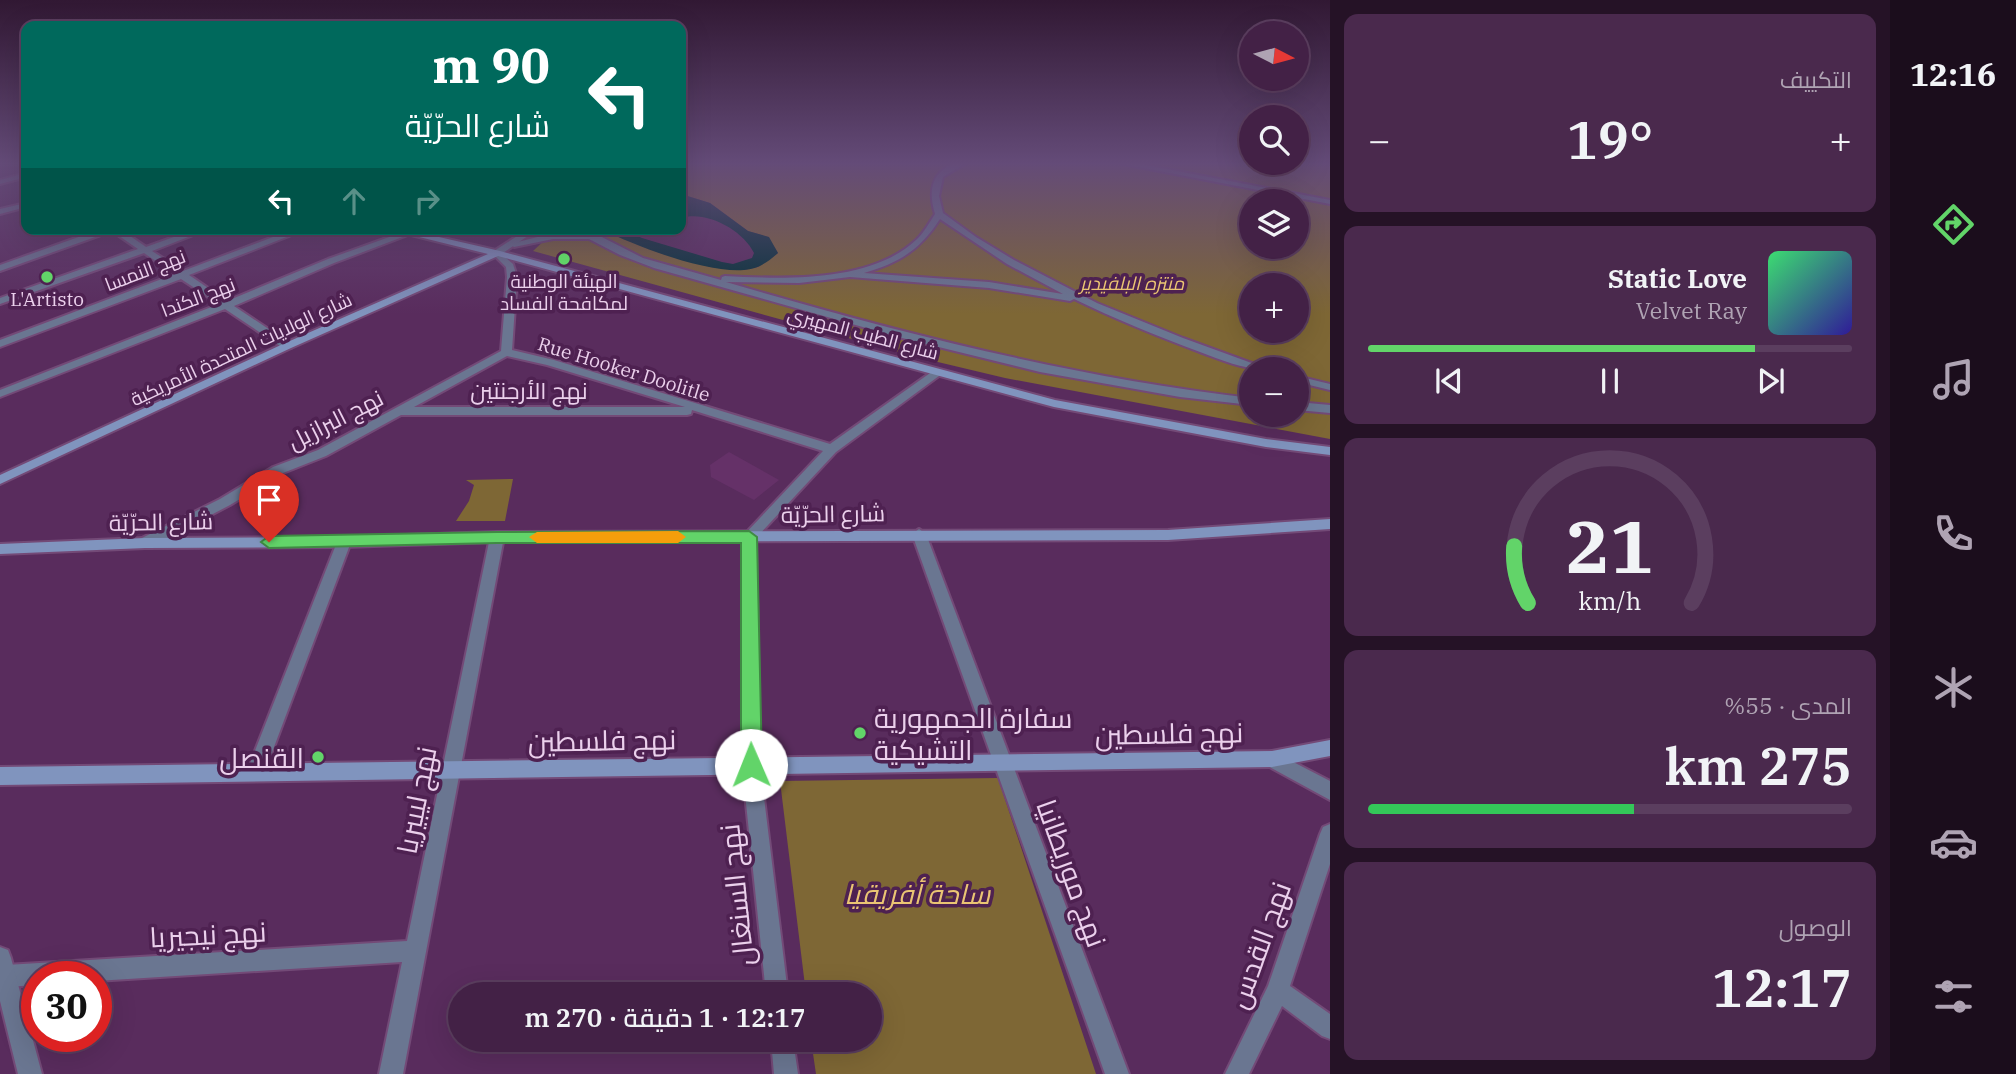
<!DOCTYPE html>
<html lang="ar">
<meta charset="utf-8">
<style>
body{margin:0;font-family:"IBM Plex Serif",Cairo,serif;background:#4a294d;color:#f1f3f6;direction:rtl;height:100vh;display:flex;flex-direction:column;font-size:26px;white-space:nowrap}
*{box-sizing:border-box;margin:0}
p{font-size:23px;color:#afa3b3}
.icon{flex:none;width:38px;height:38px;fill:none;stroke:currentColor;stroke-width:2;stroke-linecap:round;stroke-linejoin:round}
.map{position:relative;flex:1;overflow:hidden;direction:ltr}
.drawer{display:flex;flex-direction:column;gap:14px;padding:14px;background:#251226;width:560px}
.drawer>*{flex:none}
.banner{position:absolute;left:21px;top:21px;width:665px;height:214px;border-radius:14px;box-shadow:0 7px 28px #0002,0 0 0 2px #5b3e5f;direction:rtl;background:#00695c;color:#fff;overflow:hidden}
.needle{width:46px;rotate:96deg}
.fabs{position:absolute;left:1239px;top:21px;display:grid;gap:14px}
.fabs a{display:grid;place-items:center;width:70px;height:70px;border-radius:50%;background:#432146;box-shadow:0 7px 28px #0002,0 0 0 2px #5b3e5f;font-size:35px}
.speed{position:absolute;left:21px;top:961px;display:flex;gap:14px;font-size:35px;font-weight:700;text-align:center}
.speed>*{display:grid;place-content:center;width:91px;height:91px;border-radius:50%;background:#432146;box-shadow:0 7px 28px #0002,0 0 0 2px #5b3e5f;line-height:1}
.speed .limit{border:10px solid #d22;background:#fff;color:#111}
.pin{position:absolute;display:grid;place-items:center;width:60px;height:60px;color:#fff;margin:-72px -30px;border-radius:50% 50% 50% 0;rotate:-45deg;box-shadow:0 0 7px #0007}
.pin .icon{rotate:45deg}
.me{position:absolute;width:77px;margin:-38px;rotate:359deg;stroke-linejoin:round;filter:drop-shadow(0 0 5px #0008)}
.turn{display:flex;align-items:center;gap:24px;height:147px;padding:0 21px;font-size:32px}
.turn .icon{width:91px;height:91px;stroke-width:2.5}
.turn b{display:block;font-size:49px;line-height:60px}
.lanes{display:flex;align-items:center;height:66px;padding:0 21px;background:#0003;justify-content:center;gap:35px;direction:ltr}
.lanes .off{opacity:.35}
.big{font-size:52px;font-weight:600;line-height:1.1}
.drawer .widget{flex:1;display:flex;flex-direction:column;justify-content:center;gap:10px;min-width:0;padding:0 24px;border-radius:14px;background:#4a294d}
.drawer .dial{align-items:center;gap:0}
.dial svg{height:182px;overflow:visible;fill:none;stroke:#5b3e5f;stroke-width:7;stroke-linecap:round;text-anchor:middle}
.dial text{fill:#f1f3f6;stroke:none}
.song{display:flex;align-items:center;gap:21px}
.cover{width:84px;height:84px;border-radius:10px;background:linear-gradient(135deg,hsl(140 70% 55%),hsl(250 70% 35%))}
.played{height:7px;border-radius:4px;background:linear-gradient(90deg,#62d469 80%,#5b3e5f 80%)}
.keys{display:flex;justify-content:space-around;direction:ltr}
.heat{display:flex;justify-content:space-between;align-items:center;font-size:38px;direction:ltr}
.charge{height:10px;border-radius:5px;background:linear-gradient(90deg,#34c759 55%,#5b3e5f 0)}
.trip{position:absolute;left:448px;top:982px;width:434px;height:70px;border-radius:35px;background:#432146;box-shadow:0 7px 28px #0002,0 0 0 2px #5b3e5f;font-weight:600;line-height:70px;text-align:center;direction:rtl}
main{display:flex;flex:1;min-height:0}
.tabs{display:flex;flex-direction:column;width:126px;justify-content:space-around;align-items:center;background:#1b0d1c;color:#afa3b3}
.tabs .icon{width:49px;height:49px}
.tabs .current{color:#62d469}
.tabs b{font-size:32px;color:#f1f3f6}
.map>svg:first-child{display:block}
.built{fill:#653168}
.green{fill:#7e6735;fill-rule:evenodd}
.water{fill:#013136}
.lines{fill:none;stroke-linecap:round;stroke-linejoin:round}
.minor-casing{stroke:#734a77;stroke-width:4}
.tertiary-casing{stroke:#734a77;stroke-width:4}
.secondary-casing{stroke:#734a77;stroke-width:4}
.minor{fill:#6a7691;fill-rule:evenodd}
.tertiary{fill:#6a7691;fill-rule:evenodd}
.secondary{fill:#8094be;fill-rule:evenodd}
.route{fill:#62d469;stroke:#408a44;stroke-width:2}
.slow{fill:#f59e0b}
.poi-dot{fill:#62d469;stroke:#4e2151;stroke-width:2.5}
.labels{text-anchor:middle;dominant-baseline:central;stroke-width:7;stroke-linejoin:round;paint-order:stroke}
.far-street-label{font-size:19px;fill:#ebd0ec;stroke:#4e2151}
.far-poi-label{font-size:19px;fill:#ebd0ec;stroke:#4e2151}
.far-park-label{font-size:19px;font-style:italic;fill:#ebc573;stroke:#4e2151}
.street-label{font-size:23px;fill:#ebd0ec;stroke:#4e2151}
.near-poi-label{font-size:28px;fill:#ebd0ec;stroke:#4e2151;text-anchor:start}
.near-street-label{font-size:28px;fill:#ebd0ec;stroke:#4e2151}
.near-park-label{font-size:28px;font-style:italic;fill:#ebc573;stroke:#4e2151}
</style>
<main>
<nav class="tabs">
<b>12:16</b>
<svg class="icon current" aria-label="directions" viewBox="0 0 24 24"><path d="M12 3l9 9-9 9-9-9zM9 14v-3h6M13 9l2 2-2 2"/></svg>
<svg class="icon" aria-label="music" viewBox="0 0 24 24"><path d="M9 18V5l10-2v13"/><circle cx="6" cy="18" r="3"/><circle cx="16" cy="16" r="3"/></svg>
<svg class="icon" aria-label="phone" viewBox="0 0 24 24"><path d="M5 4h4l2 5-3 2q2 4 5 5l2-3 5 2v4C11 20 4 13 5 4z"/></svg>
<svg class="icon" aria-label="climate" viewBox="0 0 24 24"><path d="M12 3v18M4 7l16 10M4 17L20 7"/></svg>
<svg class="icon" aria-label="car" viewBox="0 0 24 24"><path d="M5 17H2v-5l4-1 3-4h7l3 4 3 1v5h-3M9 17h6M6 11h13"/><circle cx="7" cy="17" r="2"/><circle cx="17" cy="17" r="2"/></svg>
<svg class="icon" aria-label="filters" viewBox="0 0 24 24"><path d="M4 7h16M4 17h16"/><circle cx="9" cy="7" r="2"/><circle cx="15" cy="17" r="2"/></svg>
</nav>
<section class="drawer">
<div class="widget"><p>التكييف</p>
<div class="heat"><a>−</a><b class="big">19°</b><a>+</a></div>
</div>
<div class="widget">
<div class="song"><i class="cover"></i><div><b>Static Love</b><p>Velvet Ray</p></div></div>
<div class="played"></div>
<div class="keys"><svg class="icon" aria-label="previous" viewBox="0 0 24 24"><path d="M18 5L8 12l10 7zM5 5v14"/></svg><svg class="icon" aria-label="pause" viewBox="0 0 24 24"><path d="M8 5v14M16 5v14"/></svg><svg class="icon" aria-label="next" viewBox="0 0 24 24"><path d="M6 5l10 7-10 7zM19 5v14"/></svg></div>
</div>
<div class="widget dial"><svg viewBox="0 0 100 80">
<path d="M14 69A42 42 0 1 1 86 69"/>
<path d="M14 69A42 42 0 0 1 8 44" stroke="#62d469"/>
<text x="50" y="56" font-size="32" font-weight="700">21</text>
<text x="50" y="72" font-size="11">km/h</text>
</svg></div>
<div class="widget"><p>المدى · 55%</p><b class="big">275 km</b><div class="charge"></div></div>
<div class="widget"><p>الوصول</p><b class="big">12:17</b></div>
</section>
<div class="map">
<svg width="1330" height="1074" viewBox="0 0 1330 1074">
<rect width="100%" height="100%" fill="#592c5d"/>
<path class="built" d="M729 452 779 480 754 500 711 477 710 465Z"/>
<path class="green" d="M681 163H1330V439L1005 378 921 358 533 251 547 238 583 237 604 231 663 254 711 267 744 270 758 267 778 253 768 237 748 231 710 203 681 194ZM1251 201H1297V247H1251ZM1251 285H1297V331H1251ZM1251 369H1297V415H1251Z
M513 479 505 521H456L469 501 474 485 466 480Z
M998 778 1096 1074H816L811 1040H870V994H806L780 781Z"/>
<path class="water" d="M681 194 710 203 748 231 769 237 778 253C768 262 758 269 744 270 707 273 636 247 602 229H632L633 234 642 238 722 262 733 264 752 258 754 253C743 230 706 210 681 218Z"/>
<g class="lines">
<defs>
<path id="minor" d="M954 163H966L943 177 939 196 943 213 976 237 1014 260 1097 303 1183 338 1268 369C1244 370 1222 360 1200 352 1157 336 1115 319 1074 299L1070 301 989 288 850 277 799 283 726 282C900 333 1071 377 1251 398V405L1180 397 1040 372 898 337 654 268 620 255 589 239H553L514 247 510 244 553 233H581L576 229H586L643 258 721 280 722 277 725 276C783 279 870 283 916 240 924 233 929 223 935 214 928 191 931 173 954 163ZM940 219 1007 264 1063 294 989 282 864 273C899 263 920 250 940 219Z
M1118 163H1135L1330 200V204Z
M26 173V177L0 184V180Z
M26 203V207L0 214V209Z
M101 229H120L146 247 196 229H209L152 251 183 271 294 229H307L189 275 227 301 328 259 406 231 413 233 334 263 234 306 291 344V348H283L225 309 0 397V390L219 304 181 279 0 347V340L175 274 144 253 0 304V298L138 249 112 231 0 271V265Z
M497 250 513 264 517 277 512 350 554 360 830 444 933 371H941L943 373 836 452 756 538 760 765 788 994H766L742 765V537L823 451 692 410 691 414 687 415H401L326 456 283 473 230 505 150 547 145 548 138 543 140 539 220 499 273 467 318 450 501 351 507 277 506 267 492 253ZM507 356 547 365 685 407H414Z
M1297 376 1330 384V390L1297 382Z
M1297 402 1330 405V413L1297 410Z
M919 529 926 534 1129 1074H1105L912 534Z
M497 532 504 537 403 1074H379L402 962 96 981V976H37V985L6 987 0 984V968L6 965 407 941 490 537Z
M344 537 351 542 265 771 262 777 256 780 250 777 247 771 337 542Z
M1272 751 1330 781V800L1266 765 1263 759 1266 753Z
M1330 824V864L1290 986 1330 1014V1039L1322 1036 1282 1006 1249 1074H1225L1268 986 1320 834 1323 827Z
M771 1040H793L798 1074H774Z"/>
<path id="tertiary" d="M528 229H538L500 255H494V251Z
M0 947 8 950 11 958 42 1074H18L0 1001Z"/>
<path id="secondary" d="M387 229H404L500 251 1055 400 1266 439 1330 447V455L1266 447 1054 407 498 256 291 348 0 484V475L283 344 488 254Z
M1330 519V529L1168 540 497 542 344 547 145 548 0 554V544L145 538 344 537 497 532 1168 530Z
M1330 740V756L1272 767 0 785V767L1272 751Z"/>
</defs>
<use href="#minor" class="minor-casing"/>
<use href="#tertiary" class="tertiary-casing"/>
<use href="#secondary" class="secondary-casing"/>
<use href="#minor" class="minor"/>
<use href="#tertiary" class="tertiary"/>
<use href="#secondary" class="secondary"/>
</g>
<linearGradient id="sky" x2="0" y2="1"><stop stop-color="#311833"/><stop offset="0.52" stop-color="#644b78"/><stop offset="1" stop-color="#644b78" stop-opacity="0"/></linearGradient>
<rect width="1330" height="314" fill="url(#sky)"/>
<path class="route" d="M749 531 757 537 762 765 759 772 751 775 744 772 741 765V543H497L269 548 261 542 269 536 497 532Z"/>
<path class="slow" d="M678 531 686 537 678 543H537L529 537 537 532Z"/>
<g class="poi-dot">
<circle cx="564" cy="259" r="7"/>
<circle cx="47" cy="277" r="7"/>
<circle cx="860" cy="733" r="7"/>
<circle cx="318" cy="757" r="7"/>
</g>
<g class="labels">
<g class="far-street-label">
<text transform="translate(145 270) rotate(-21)">نهج النمسا</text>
<text transform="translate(198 297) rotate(-21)">نهج الكندا</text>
<text transform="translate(863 333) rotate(15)">شارع الطيب المهيري</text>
<text transform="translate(241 349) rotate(-25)">شارع الولايات المتحدة الأمريكية</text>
<text transform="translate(624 369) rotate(17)">Rue Hooker Doolitle</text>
</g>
<g class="far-poi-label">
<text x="564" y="281">الهيئة الوطنية<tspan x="564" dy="22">لمكافحة الفساد</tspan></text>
<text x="47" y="299">L'Artisto</text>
</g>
<g class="far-park-label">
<text x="1132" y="283">منتزه البلفيدير</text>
</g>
<g class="street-label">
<text x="529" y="390">نهج الأرجنتين</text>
<text transform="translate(335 419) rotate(-27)">نهج البرازيل</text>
<text transform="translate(833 513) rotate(-1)">شارع الحرّيّة</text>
<text transform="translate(161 521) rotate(-1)">شارع الحرّيّة</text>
</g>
<g class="near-poi-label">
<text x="874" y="717">سفارة الجمهورية<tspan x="874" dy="32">التشيكية</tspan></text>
<text x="304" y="757" text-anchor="end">القنصل</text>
</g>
<g class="near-street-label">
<text transform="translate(1169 733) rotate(-1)">نهج فلسطين</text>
<text transform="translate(602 740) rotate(-1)">نهج فلسطين</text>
<text transform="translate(416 800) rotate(-79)">نهج ليبيريا</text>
<text transform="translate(1072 873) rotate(70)">نهج موريطانيا</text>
<text transform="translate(736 895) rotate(-96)">نهج السنغال</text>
<text transform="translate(208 934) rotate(-3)">نهج نيجيريا</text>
<text transform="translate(1259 945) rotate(-70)">نهج القدس</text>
</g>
<g class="near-park-label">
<text x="917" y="893">ساحة أفريقيا</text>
</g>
</g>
</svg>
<div class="fabs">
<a><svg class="needle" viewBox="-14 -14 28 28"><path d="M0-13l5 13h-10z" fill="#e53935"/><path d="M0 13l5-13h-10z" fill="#afa3b3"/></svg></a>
<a><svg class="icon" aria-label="search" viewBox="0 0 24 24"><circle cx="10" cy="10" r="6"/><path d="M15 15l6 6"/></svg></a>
<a><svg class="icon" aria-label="layers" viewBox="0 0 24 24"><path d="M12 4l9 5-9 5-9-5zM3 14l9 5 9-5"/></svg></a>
<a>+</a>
<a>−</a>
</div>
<div class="speed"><div class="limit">30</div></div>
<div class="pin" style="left:269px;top:542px;background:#d93025"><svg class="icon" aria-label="arrive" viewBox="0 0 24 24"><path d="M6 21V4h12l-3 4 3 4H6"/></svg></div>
<svg class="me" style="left:751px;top:765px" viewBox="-20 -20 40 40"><circle r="19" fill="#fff"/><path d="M0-13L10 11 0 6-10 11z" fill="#62d469"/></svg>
<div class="trip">12:17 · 1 دقيقة · 270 m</div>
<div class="banner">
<div class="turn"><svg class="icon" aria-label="left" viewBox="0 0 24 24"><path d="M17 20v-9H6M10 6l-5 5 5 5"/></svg><div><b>90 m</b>شارع الحرّيّة</div></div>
<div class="lanes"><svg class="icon" aria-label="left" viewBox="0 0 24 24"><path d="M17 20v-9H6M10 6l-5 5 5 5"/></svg><svg class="icon off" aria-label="ahead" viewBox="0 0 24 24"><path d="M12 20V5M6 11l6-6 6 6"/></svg><svg class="icon off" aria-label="right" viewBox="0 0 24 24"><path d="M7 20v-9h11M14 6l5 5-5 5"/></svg></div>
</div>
</div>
</main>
